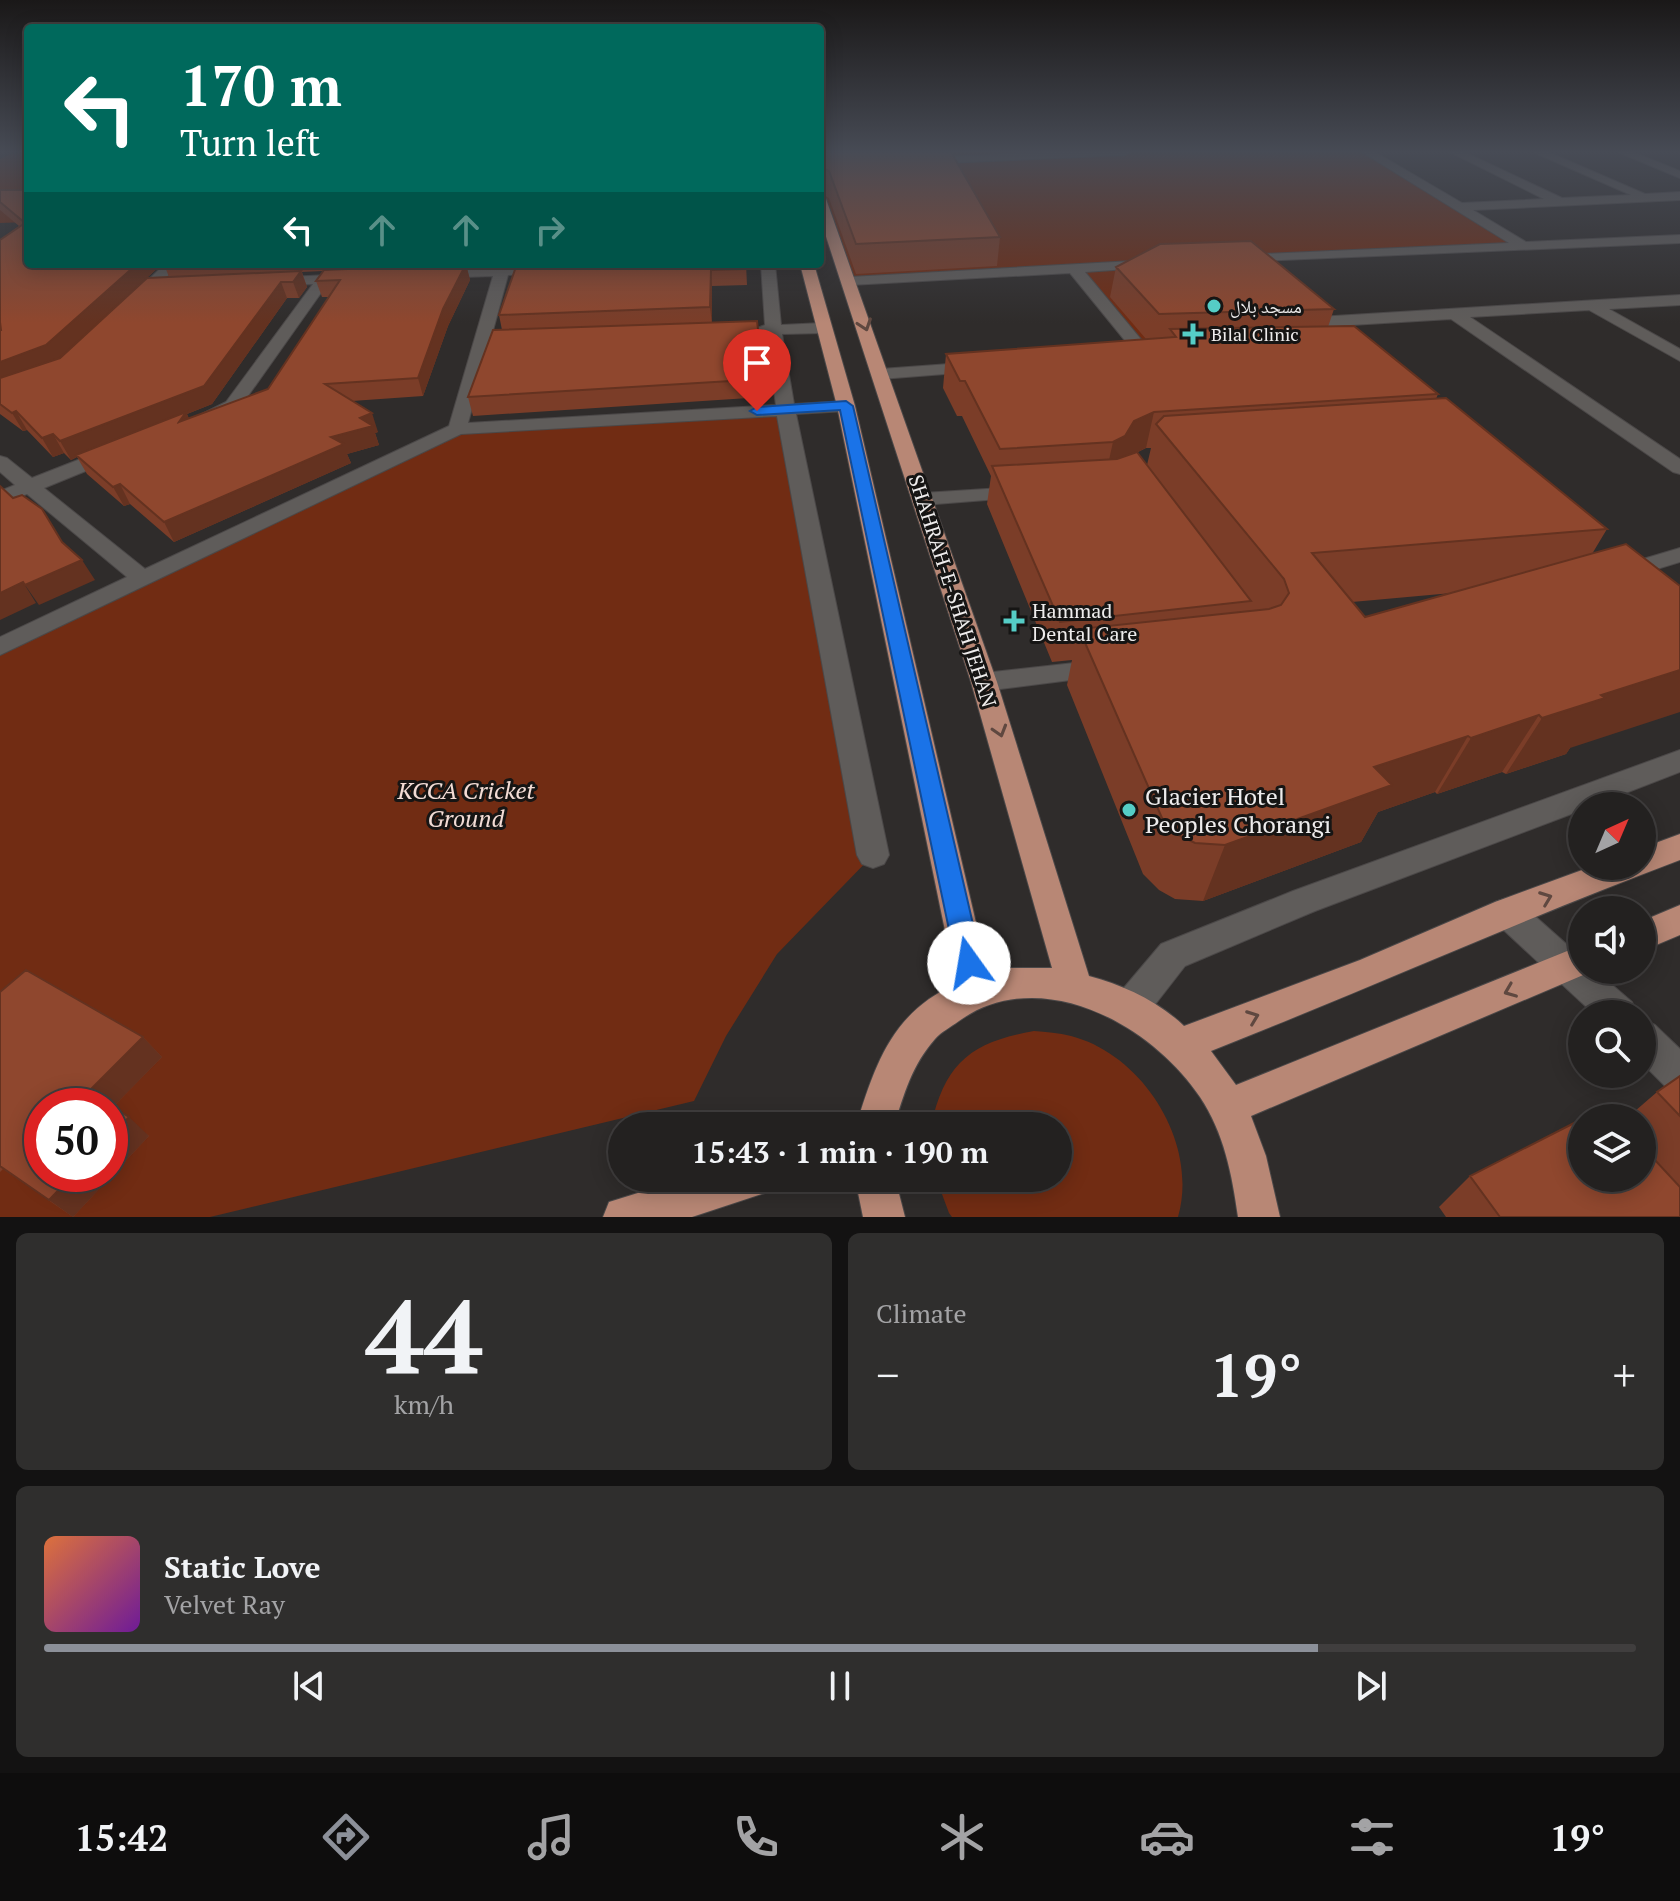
<!DOCTYPE html>
<meta charset="utf-8">
<style>
body{margin:0;font-family:"PT Serif","Noto Naskh Arabic",serif;background:#2f2e2d;color:#f1f3f6;height:100vh;display:flex;flex-direction:column;font-size:30px;white-space:nowrap}
*{box-sizing:border-box;margin:0}
p{font-size:26px;color:#a3a3a5}
.icon{flex:none;width:44px;height:44px;fill:none;stroke:currentColor;stroke-width:2;stroke-linecap:round;stroke-linejoin:round}
.map{position:relative;height:1217px;overflow:hidden}
.drawer{display:flex;flex-direction:column;gap:16px;padding:16px;background:#131212;flex:1}
.drawer>*{flex:none}
.hud{position:absolute;left:24px;top:24px;width:800px;height:244px;border-radius:8px;box-shadow:0 4px 20px #0003,0 0 0 2px #403e3e;background:#00695c;color:#fff;overflow:hidden}
.needle{width:52px;rotate:44deg}
.fabs{position:absolute;left:1568px;top:792px;display:grid;gap:16px}
.fabs a{display:grid;place-items:center;width:88px;height:88px;border-radius:50%;background:#232120;box-shadow:0 4px 20px #0003,0 0 0 2px #403e3e;font-size:40px}
.speed{position:absolute;left:24px;top:1088px;display:flex;gap:16px;font-size:40px;font-weight:700;text-align:center}
.speed>*{display:grid;place-content:center;width:104px;height:104px;border-radius:50%;background:#232120;box-shadow:0 4px 20px #0003,0 0 0 2px #403e3e;line-height:1}
.speed .limit{border:12px solid #d22;background:#fff;color:#111}
.pin{position:absolute;display:grid;place-items:center;width:68px;height:68px;color:#fff;margin:-82px -34px;border-radius:50% 50% 50% 0;rotate:-45deg;box-shadow:0 0 8px #0007}
.pin .icon{rotate:45deg}
.me{position:absolute;width:88px;margin:-44px;rotate:347deg;stroke-linejoin:round;filter:drop-shadow(0 0 6px #0008)}
.turn{display:flex;align-items:center;gap:28px;height:168px;padding:0 24px;font-size:36px}
.turn .icon{width:104px;height:104px;stroke-width:2.5}
.turn b{display:block;font-size:56px;line-height:68px}
.lanes{display:flex;align-items:center;height:76px;padding:0 24px;background:#0003;justify-content:center;gap:40px;direction:ltr}
.lanes .off{opacity:.35}
.big{font-size:60px;font-weight:700;line-height:1.1}
.drawer .card{flex:1;display:flex;flex-direction:column;justify-content:center;gap:12px;min-width:0;padding:0 28px;border-radius:12px;background:#2f2e2d}
.drawer .dial{align-items:center;gap:0}
.dial b{font-size:104px;line-height:1}
.song{display:flex;align-items:center;gap:24px}
.cover{width:96px;height:96px;border-radius:12px;background:linear-gradient(135deg,hsl(20 70% 55%),hsl(280 70% 35%))}
.played{height:8px;border-radius:4px;background:linear-gradient(90deg,#8c9099 80%,#403e3e 80%)}
.keys{display:flex;justify-content:space-around;direction:ltr}
.heat{display:flex;justify-content:space-between;align-items:center;font-size:44px;direction:ltr}
.drawer .tiles{flex:1;display:grid;gap:16px;grid-template-columns:1fr 1fr}
.card:last-child{grid-column:span 2}
.trip{position:absolute;left:608px;top:1112px;width:464px;height:80px;border-radius:40px;background:#232120;box-shadow:0 4px 20px #0003,0 0 0 2px #403e3e;font-weight:700;line-height:80px;text-align:center}
.tab-bar{display:flex;height:128px;justify-content:space-around;align-items:center;background:#0e0d0d;color:#a3a3a5}
.tab-bar .icon{width:56px;height:56px}
.tab-bar .selected{color:#8c9099}
.tab-bar b{font-size:36px;color:#f1f3f6}
.map>svg:first-child{display:block}
.green{fill:#712c13;fill-rule:evenodd}
.lines{fill:none;stroke-linecap:round;stroke-linejoin:round}
.minor-casing{stroke:#4b4848;stroke-width:2}
.major-casing{stroke:#4b4848;stroke-width:2}
.minor{fill:#5f5c5a;fill-rule:evenodd}
.major{fill:#b88775;fill-rule:evenodd}
.wall{fill:#7b3d28;fill-rule:evenodd}
.shaded-wall{fill:#643220}
.building{fill:#8f472e;stroke:#643220;stroke-width:2}
.oneway{stroke:#5f4840}
.route{fill:#1a73e8;stroke:#114b97;stroke-width:2}
.poi-dot{fill:#55cdc6;stroke:#161514;stroke-width:3}
.labels{text-anchor:middle;dominant-baseline:central;stroke-width:6;stroke-linejoin:round;paint-order:stroke}
.far-poi-label{font-size:18px;fill:#eeecec;stroke:#161514;text-anchor:start}
.street-label{font-size:20px;fill:#eeecec;stroke:#161514}
.poi-label{font-size:20px;fill:#eeecec;stroke:#161514;text-anchor:start}
.near-park-label{font-size:24px;font-style:italic;fill:#f3dcd5;stroke:#161514}
.near-poi-label{font-size:24px;fill:#eeecec;stroke:#161514;text-anchor:start}
</style>
<div class="map">
<svg width="1680" height="1217" viewBox="0 0 1680 1217">
<rect width="100%" height="100%" fill="#2f2c2b"/>
<path class="green" d="M28 152V222L0 223V159L10 154Z
M820 152H1366L1531 247 1250 259 1146 355 1074 268 845 280 820 198Z
M786 413 873 855 777 954 726 1036 694 1101 210 1217H0V647L457 429ZM42 1106H110V1174H42Z
M1034 1031C1046 1032 1059 1033 1071 1036 1144 1055 1199 1144 1178 1217H952L949 1213 936 1178H1058V1126H931C945 1062 972 1042 1034 1031Z"/>
<g class="lines">
<defs>
<path id="minor" d="M1048 152H1130L1125 155 922 164 916 161 922 158Z
M1362 152H1375L1462 203 1544 199 1450 152H1464L1562 198 1631 195 1533 152H1548L1645 194 1680 192V200L1473 210 1526 242 1680 235V243L1235 262 1233 259 1240 255 1509 243Z
M1618 152H1633L1680 171V178Z
M1151 260 1156 261V267L1085 272 1154 355 1146 360 1140 359 1070 273 850 285 843 281 850 277Z
M165 264H180L142 301H132V295Z
M761 264H775L781 325 823 323 831 328 823 333 782 334 794 404 846 401 855 406 846 411 796 414 889 855 884 864 873 868 862 864 857 855 777 416 461 434 0 655V637L127 577 27 494 0 504V491L15 485 0 472V456L7 458 32 478 106 449H120L123 453 120 457 44 488 145 569 449 426 493 276 435 278 430 277V271L546 265 553 269 546 273 508 275 468 423 776 405 766 335 754 333 752 330 765 325Z
M350 274 355 275V281L328 283 238 410 214 420H200L198 416 226 402 313 284 271 285 264 281 266 278Z
M1680 295V305L1609 309 1680 349V361L1589 310 1470 317 1680 459V474L1673 472 1451 319 1318 327 1310 322 1318 317Z
M977 362 983 363 986 367 983 371 881 379 872 374 881 369Z
M1019 487 1029 493 1026 497 923 505 913 499 923 493Z
M1680 548V562L1621 580 1613 578 1610 573 1613 568Z
M1101 660 1110 663 1114 669 1110 675 984 691 975 688 971 682 975 676 984 673Z
M1680 750V772L1592 806H1582V810L1315 911 1185 966 1143 1020 1130 1025 1117 1020 1112 1008 1117 996 1161 944 1293 891Z
M1507 898 1519 902 1582 958V970H1595L1632 1002 1637 1014H1594L1495 922 1491 912 1495 902Z
M1642 1019 1655 1025 1680 1049V1094L1667 1088 1642 1063Z"/>
<path id="major" d="M820 195 826 199 997 682 1089 976C1123 985 1158 1001 1184 1026L1360 960 1495 902 1593 866H1642V848L1680 834V860C1523 919 1368 989 1211 1051L1236 1085 1582 945V970H1595L1251 1116 1266 1156 1280 1217H1238C1232 1174 1224 1133 1200 1097 1151 1024 1040 963 959 1021 951 1027 941 1032 935 1039 912 1065 904 1094 894 1126H856C875 1065 892 1012 956 984L837 406 800 264H814L855 406 988 974 1010 968H1052L971 682 820 218Z
M1680 905V935L1642 951V921Z
M686 1178H774L768 1192 692 1217H603L609 1202Z
M855 1178H895L905 1217H863Z"/>
</defs>
<use href="#minor" class="minor-casing"/>
<use href="#major" class="major-casing"/>
<use href="#minor" class="minor"/>
<use href="#major" class="major"/>
</g>
<path class="wall" d="M820 152 1000 237 997 266 856 274 829 198 820 193Z
M0 190H28V264H162L60 358 169 277 164 264H479L466 265 470 280 448 326 423 396 352 401 378 432 375 433 379 445 347 454 351 463 174 542 130 504 124 506 87 474 77 457 71 460 64 453 53 457 27 430 23 431 0 414V240L19 226 0 210ZM323 271 316 281 322 297H329L268 389 189 419 187 414 212 404 287 298H299L307 287 302 272Z
M517 264H746L747 285 712 286V323L764 379 765 397 473 416 468 397 502 330 499 315Z
M1116 267 1334 309 1328 327 1438 394 1436 399 1607 529 1592 554 1570 748 1566 754 1506 774 1502 772 1437 794 1435 792 1378 812 1361 842 1203 901 1175 899 1159 890 1143 874 1067 685 1072 660 1052 662 987 504 991 476 962 416H957L943 388 946 354 1146 339 1110 297ZM1146 448H1151L1147 465 1136 453ZM1452 593 1365 617 1352 602Z
M0 992 143 1037 162 1057 113 1107 149 1136 73 1217 3 1169 0 1172Z
M1680 1076V1217H1446L1439 1207 1470 1176 1642 1178V1118H1627L1657 1092Z"/>
<path class="shaded-wall" d="M137 264H162L55 362 0 384V362Z
M466 264 470 280 448 326 423 396 418 378 443 309Z
M711 270 712 286V324L710 307Z
M301 271 307 287 299 298 293 282Z
M281 282 287 298 212 404 187 414 195 431 76 455 77 457 71 460 60 441Z
M16 411 27 430 23 431 12 413Z
M1154 412 1146 448 1127 457 1105 478 1113 442 1134 421Z
M372 413 378 432 375 433 379 445 347 454 351 463 174 542 164 522 331 437 360 418Z
M53 434 64 453 53 457 42 438Z
M120 484 130 504 124 506 113 487Z
M82 560 95 580 39 605 25 585Z
M23 582 36 603 0 620V593Z
M1680 670V712L1570 748 1566 754 1506 774 1542 718 1601 695Z
M1539 715 1502 772 1437 794 1471 738Z
M1468 736 1435 792 1378 812 1361 842 1203 901 1225 845 1374 767Z
M143 1037 162 1057 110 1110 88 1092Z
M129 1117 149 1136 73 1217 49 1200 74 1174H110V1137Z"/>
<path class="building" d="M820 152H951L1000 237 856 244 829 171 820 167Z
M0 190H28V264H137L46 345 0 362V330H1L0 322V240L25 223 0 202Z
M1251 241 1334 309 1159 314 1116 267 1160 244Z
M466 264 443 309 418 378 325 384 372 413 360 418 373 426 331 437 344 444 164 522 120 484 113 487 76 455 186 412 179 422 268 389 340 280 316 281 324 270Z
M517 264H746V269L711 270 710 307 499 315Z
M301 271 293 282H281L204 386 60 441 53 434 42 438 16 411 12 413 0 404V378L60 358 147 278Z
M757 321 764 379 468 397 493 330Z
M1354 326 1438 394 1154 412 1134 421 1125 436 1113 442 1000 449 965 381H960L946 354 1176 337 1170 329Z
M1446 398 1607 529 1312 553 1365 617 1626 544 1680 586V670L1601 695 1605 698 1542 718 1539 715 1471 738 1468 736 1374 767 1392 785 1225 845 1195 843 1178 835 1162 818 1079 629 1269 609 1281 605 1289 593 1284 579 1156 424 1164 416Z
M1137 452 1251 601 1060 622 992 466 1117 459Z
M0 486 13 498 22 495 42 509 62 542 82 560 25 585 23 582 0 593Z
M26 970 143 1037 88 1092 129 1117 110 1137V1106H42V1174H74L49 1200 0 1166V992Z
M1680 1076V1116L1657 1092Z
M1606 1107 1616 1118H1584Z
M1582 1119V1178H1642V1146L1680 1187V1217H1500L1470 1176Z"/>
<defs><path id="oneway-chevron" d="M-2-3.5L2.5 0L-2 3.5" fill="none" stroke-width="1.6" stroke-linecap="round" stroke-linejoin="round" transform="scale(2)"/></defs>
<g class="oneway">
<use href="#oneway-chevron" transform="translate(865 325) rotate(71)"/>
<use href="#oneway-chevron" transform="translate(1000 731) rotate(73)"/>
<use href="#oneway-chevron" transform="translate(1546 898) rotate(-21)"/>
<use href="#oneway-chevron" transform="translate(1510 991) rotate(158)"/>
<use href="#oneway-chevron" transform="translate(1253 1017) rotate(-21)"/>
</g>
<linearGradient id="sky" x2="0" y2="1"><stop stop-color="#1a1818"/><stop offset="0.47" stop-color="#474b55"/><stop offset="1" stop-color="#474b55" stop-opacity="0"/></linearGradient>
<rect width="1680" height="323" fill="url(#sky)"/>
<path class="route" d="M846 401 853 406 982 963 978 971 969 975 960 971 956 963 840 410 757 415 750 411 757 407Z"/>
<g class="poi-dot">
<circle cx="1214" cy="306" r="8"/>
<path d="M1189 322h8v8h8v8h-8v8h-8v-8h-8v-8h8z"/>
<path d="M1010 609h8v8h8v8h-8v8h-8v-8h-8v-8h8z"/>
<circle cx="1129" cy="810" r="8"/>
</g>
<g class="labels">
<g class="far-poi-label">
<text x="1230" y="306">مسجد بلال</text>
<text x="1211" y="334">Bilal Clinic</text>
</g>
<g class="street-label">
<text transform="translate(953 591) rotate(72)">SHAHRAH-E-SHAH JEHAN</text>
</g>
<g class="poi-label">
<text x="1032" y="610">Hammad<tspan x="1032" dy="23">Dental Care</tspan></text>
</g>
<g class="near-park-label">
<text x="466" y="790">KCCA Cricket<tspan x="466" dy="28">Ground</tspan></text>
</g>
<g class="near-poi-label">
<text x="1145" y="796">Glacier Hotel<tspan x="1145" dy="28">Peoples Chorangi</tspan></text>
</g>
</g>
</svg>
<div class="fabs">
<a><svg class="needle" viewBox="-14 -14 28 28"><path d="M0-13l5 13h-10z" fill="#e53935"/><path d="M0 13l5-13h-10z" fill="#a3a3a5"/></svg></a>
<a><svg class="icon" aria-label="sound" viewBox="0 0 24 24"><path d="M4 9h4l5-4v14l-5-4H4zM17 9q2 3 0 6"/></svg></a>
<a><svg class="icon" aria-label="search" viewBox="0 0 24 24"><circle cx="10" cy="10" r="6"/><path d="M15 15l6 6"/></svg></a>
<a><svg class="icon" aria-label="layers" viewBox="0 0 24 24"><path d="M12 4l9 5-9 5-9-5zM3 14l9 5 9-5"/></svg></a>
</div>
<div class="speed"><div class="limit">50</div></div>
<div class="pin" style="left:757px;top:411px;background:#d93025"><svg class="icon" aria-label="arrive" viewBox="0 0 24 24"><path d="M6 21V4h12l-3 4 3 4H6"/></svg></div>
<svg class="me" style="left:969px;top:963px" viewBox="-20 -20 40 40"><circle r="19" fill="#fff"/><path d="M0-13L10 11 0 6-10 11z" fill="#1a73e8"/></svg>
<div class="trip">15:43 · 1 min · 190 m</div>
<div class="hud">
<div class="turn"><svg class="icon" aria-label="left" viewBox="0 0 24 24"><path d="M17 20v-9H6M10 6l-5 5 5 5"/></svg><div><b>170 m</b>Turn left</div></div>
<div class="lanes"><svg class="icon" aria-label="left" viewBox="0 0 24 24"><path d="M17 20v-9H6M10 6l-5 5 5 5"/></svg><svg class="icon off" aria-label="ahead" viewBox="0 0 24 24"><path d="M12 20V5M6 11l6-6 6 6"/></svg><svg class="icon off" aria-label="ahead" viewBox="0 0 24 24"><path d="M12 20V5M6 11l6-6 6 6"/></svg><svg class="icon off" aria-label="right" viewBox="0 0 24 24"><path d="M7 20v-9h11M14 6l5 5-5 5"/></svg></div>
</div>
</div>
<section class="drawer">
<div class="tiles">
<div class="card dial"><b>44</b><p>km/h</p></div>
<div class="card"><p>Climate</p>
<div class="heat"><a>−</a><b class="big">19°</b><a>+</a></div>
</div>
<div class="card">
<div class="song"><i class="cover"></i><div><b>Static Love</b><p>Velvet Ray</p></div></div>
<div class="played"></div>
<div class="keys"><svg class="icon" aria-label="previous" viewBox="0 0 24 24"><path d="M18 5L8 12l10 7zM5 5v14"/></svg><svg class="icon" aria-label="pause" viewBox="0 0 24 24"><path d="M8 5v14M16 5v14"/></svg><svg class="icon" aria-label="next" viewBox="0 0 24 24"><path d="M6 5l10 7-10 7zM19 5v14"/></svg></div>
</div>
</div>
</section>
<nav class="tab-bar">
<b>15:42</b>
<svg class="icon selected" aria-label="directions" viewBox="0 0 24 24"><path d="M12 3l9 9-9 9-9-9zM9 14v-3h6M13 9l2 2-2 2"/></svg>
<svg class="icon" aria-label="music" viewBox="0 0 24 24"><path d="M9 18V5l10-2v13"/><circle cx="6" cy="18" r="3"/><circle cx="16" cy="16" r="3"/></svg>
<svg class="icon" aria-label="phone" viewBox="0 0 24 24"><path d="M5 4h4l2 5-3 2q2 4 5 5l2-3 5 2v4C11 20 4 13 5 4z"/></svg>
<svg class="icon" aria-label="climate" viewBox="0 0 24 24"><path d="M12 3v18M4 7l16 10M4 17L20 7"/></svg>
<svg class="icon" aria-label="car" viewBox="0 0 24 24"><path d="M5 17H2v-5l4-1 3-4h7l3 4 3 1v5h-3M9 17h6M6 11h13"/><circle cx="7" cy="17" r="2"/><circle cx="17" cy="17" r="2"/></svg>
<svg class="icon" aria-label="filters" viewBox="0 0 24 24"><path d="M4 7h16M4 17h16"/><circle cx="9" cy="7" r="2"/><circle cx="15" cy="17" r="2"/></svg>
<b>19°</b>
</nav>
